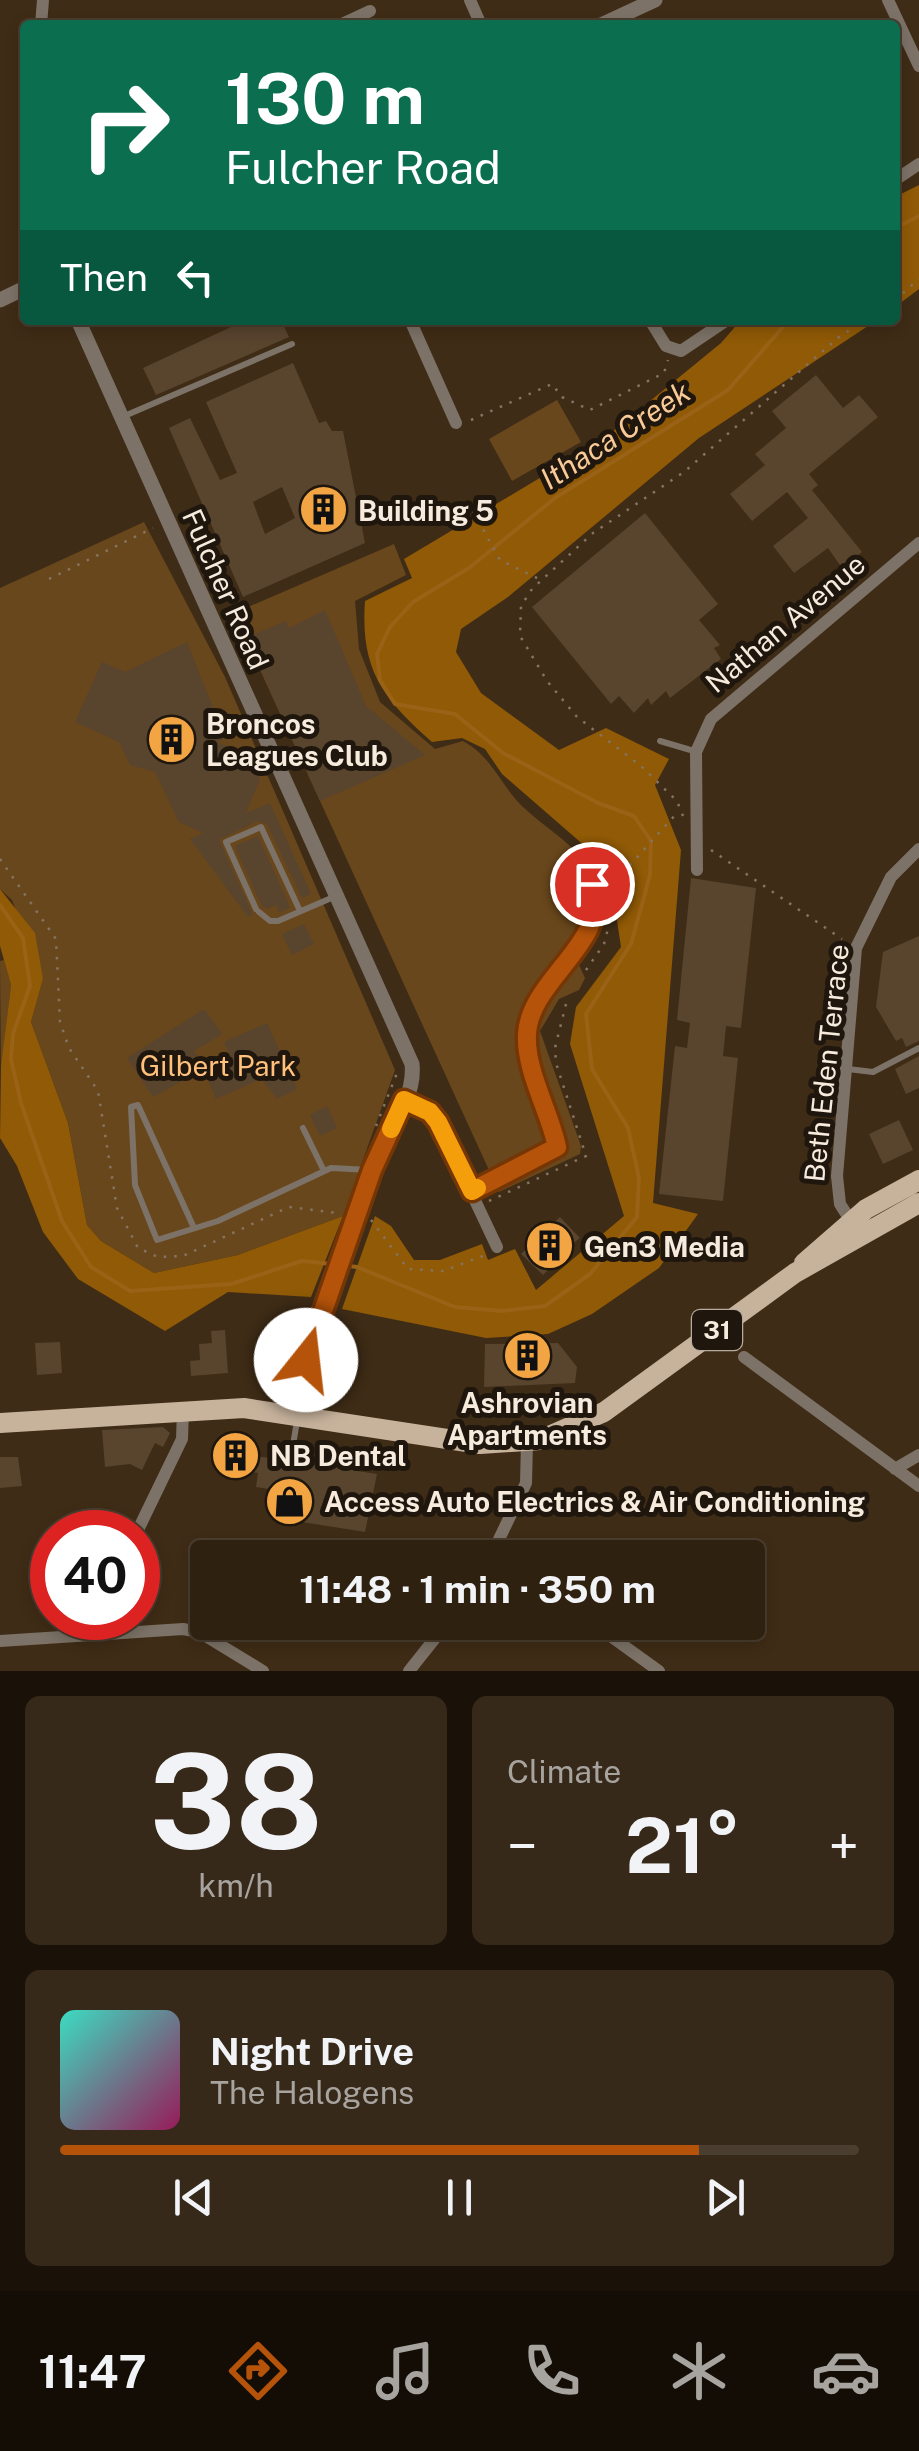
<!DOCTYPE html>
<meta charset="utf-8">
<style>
body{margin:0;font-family:"Public Sans",sans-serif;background:#372919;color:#f1f3f6;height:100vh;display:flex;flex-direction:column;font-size:38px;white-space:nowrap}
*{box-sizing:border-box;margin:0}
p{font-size:32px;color:#a7a39f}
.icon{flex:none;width:55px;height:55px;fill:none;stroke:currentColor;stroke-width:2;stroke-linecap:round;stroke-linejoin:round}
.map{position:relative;height:1671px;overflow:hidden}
.details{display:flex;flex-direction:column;gap:25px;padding:25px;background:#1a1209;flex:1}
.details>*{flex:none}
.top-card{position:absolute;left:20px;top:20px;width:880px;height:305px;border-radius:10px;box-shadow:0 5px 15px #0003,0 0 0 2px #4a3e30;background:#0b6e4f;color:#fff;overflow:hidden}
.speed{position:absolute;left:30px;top:1510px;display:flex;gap:20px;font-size:50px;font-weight:700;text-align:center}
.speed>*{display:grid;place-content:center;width:130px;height:130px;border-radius:50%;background:#2f2110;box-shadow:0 5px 15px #0003,0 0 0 2px #4a3e30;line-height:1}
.speed .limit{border:15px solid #d22;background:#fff;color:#111}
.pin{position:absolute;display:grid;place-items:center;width:85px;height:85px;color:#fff;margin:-42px;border:5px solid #fff;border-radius:50%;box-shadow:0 2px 10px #0007}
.me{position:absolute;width:110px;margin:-55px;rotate:16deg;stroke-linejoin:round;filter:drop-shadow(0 0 8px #0008)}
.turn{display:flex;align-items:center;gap:35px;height:210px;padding:0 40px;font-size:45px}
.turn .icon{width:130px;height:130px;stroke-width:2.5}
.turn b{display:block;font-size:70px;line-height:85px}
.then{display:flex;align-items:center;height:95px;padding:0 40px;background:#0003;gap:20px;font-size:38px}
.big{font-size:75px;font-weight:700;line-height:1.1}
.details .card{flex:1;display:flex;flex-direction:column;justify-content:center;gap:15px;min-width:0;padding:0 35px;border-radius:15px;background:#372919}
.details .dial{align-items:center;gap:0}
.dial b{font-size:130px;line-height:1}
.song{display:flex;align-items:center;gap:30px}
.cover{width:120px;height:120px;border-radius:15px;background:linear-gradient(135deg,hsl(170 70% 55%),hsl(330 70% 35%))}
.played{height:10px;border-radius:5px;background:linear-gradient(90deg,#b45309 80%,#4a3e30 80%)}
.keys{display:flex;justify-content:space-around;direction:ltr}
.heat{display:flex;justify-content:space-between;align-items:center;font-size:55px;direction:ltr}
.details .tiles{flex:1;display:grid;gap:25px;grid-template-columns:1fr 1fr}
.card:last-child{grid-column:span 2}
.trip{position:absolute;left:190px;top:1540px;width:575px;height:100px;border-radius:10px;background:#2f2110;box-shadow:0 5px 15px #0003,0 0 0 2px #4a3e30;font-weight:700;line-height:100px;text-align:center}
.menu{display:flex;height:160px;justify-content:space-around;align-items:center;background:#130d06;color:#a7a39f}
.menu .icon{width:70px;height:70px}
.menu .active{color:#b45309}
.menu b{font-size:45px;color:#f1f3f6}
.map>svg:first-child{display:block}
.green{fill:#69471c}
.forest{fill:#905a06}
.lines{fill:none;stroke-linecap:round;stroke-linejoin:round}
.stream{stroke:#996216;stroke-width:4}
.building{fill:#59442e;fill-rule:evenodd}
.path{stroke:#857461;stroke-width:2.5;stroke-dasharray:2.5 8;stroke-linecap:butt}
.service{stroke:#7c7267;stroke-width:6}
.minor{stroke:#7c7267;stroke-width:12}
.tertiary{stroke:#7c7267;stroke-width:15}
.primary{stroke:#c7b29c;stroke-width:20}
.route-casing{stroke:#753606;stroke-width:25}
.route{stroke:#b45309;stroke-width:18}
.slow{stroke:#f59e0b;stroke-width:18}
.labels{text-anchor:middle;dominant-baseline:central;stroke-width:10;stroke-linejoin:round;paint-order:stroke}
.shield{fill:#1f170d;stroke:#b6ab9f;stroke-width:2.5}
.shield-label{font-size:25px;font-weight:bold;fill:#f7ebdd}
.poi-label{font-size:28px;font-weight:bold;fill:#f7ebdd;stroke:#1f170d;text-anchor:start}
.street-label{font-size:28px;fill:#f7ebdd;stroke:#1f170d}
.park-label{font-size:28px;fill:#ffc17b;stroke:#1f170d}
.water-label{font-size:30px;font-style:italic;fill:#f9ca97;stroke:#1f170d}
</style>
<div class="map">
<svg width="919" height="1671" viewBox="0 0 919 1671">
<rect width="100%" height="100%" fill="#3f2c16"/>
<path class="green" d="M557 400 581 442 512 481 489 439Z
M144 522 225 677 395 1070 343 1216 238 1255 154 1273 101 1241 87 1225 68 1123 31 1022 43 979 12 900 0 889V588Z
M394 544 406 575 355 601 359 649 380 702 435 749 463 741C491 756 499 782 520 804 552 836 621 869 603 925 598 939 586 953 579 965L585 978 579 990 559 999 540 1031 581 1146 580 1154 499 1192 234 613Z
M4 960 11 985 1 1070 0 961Z"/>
<path class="forest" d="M919 185V289L895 307V197Z
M741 320H877L699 438 508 597 461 629 456 652 481 693 559 750 606 728 669 759 655 785 681 850 653 1203 698 1214 659 1268 592 1314 548 1334 486 1338 342 1309 375 1216 391 1226 414 1260H440L482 1244 488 1260 515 1249 536 1290 624 1216 570 1044 576 1007 621 947 609 867 502 774 485 749 462 738 432 742C383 699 360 670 365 601L412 578 404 559 600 442 721 343Z
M0 889 35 933 43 979 31 1022 68 1123 87 1225 101 1241 154 1273 238 1255 343 1216 311 1297 228 1292 165 1331 78 1279 43 1232 17 1166 0 1138 1 1066 11 985 0 946Z"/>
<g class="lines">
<path class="stream" d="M895 228 919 216
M0 905 23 938 30 986 13 1034 11 1059 21 1103 62 1221 91 1267 130 1291 231 1284 302 1261 332 1264
M341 1265 357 1267 455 1307 502 1311 545 1306 590 1274 637 1217 639 1178 628 1128 592 1069 586 1014 631 944 650 875 651 841 634 816 598 803 503 753 455 714 395 704 380 680 377 654 390 627 413 602 469 568 555 498 728 390 789 320"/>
</g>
<path class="building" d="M246 320H281L289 337 156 395 143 368Z
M293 363 319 423 326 421 332 431H343L365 543 243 597 169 428 190 418 220 480 237 473 206 402ZM282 487 295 518 265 534 253 502Z
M816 375 843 408 859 395 878 417 809 474 818 485 812 490 862 552 842 568 828 548 794 573 773 546 808 518 787 492 752 521 730 494 765 465 755 454 786 428 772 411Z
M645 513 718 604 699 620 720 645 714 648 721 659 670 698 666 691 651 705 648 698 634 713 619 696 611 704 532 607Z
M325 610 366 706 425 755 320 801 246 638 286 621 289 628Z
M187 642 213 708 232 714 239 732 217 742 251 756 260 779 246 813 270 803 311 894 302 898 267 824 258 821 219 840 253 915 248 917 190 839 203 833 179 822 155 772 130 765 119 742 75 722 102 662 125 672Z
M258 836 290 907 280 913 276 905 267 909 262 906 235 846Z
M691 878 756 888 741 1028 726 1026 723 1056 738 1058 723 1201 659 1194 675 1046 687 1048 690 1023 677 1020Z
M304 924 314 944 292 955 282 934Z
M919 936V1041L906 1047 902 1038 896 1041 876 1007 883 952Z
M204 1009 222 1034 194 1051 204 1069 153 1097 127 1058Z
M267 1023 297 1089 277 1099 261 1079 216 1099 206 1076 234 1064 224 1042Z
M919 1056V1088L906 1094 895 1069Z
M327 1106 337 1128 320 1136 310 1115Z
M899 1120 913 1150 883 1164 869 1134Z
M560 1217 580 1238 548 1262 551 1267 543 1275 521 1254Z
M225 1330 228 1373 191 1376 190 1361 200 1360 199 1344 212 1343 211 1331Z
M60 1342 62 1373 37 1375 35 1343Z
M558 1343 577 1367 575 1383 484 1387 485 1344Z
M163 1427 170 1433 163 1447 155 1443 142 1470 130 1464 105 1467 102 1430Z
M223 1437 251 1441 249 1455 320 1466 323 1450 348 1453 345 1469 377 1474 365 1532 296 1521 300 1494 256 1487 258 1473 219 1468Z
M0 1457H18L22 1486 0 1488Z"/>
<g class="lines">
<path class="path" d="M895 300 919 279
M471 420 552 384 562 397 590 410 664 373 668 360
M468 502 500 560 541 580
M49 579 153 528
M683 816 677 801 641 766 577 717 547 681 520 636 521 606 532 589 593 533 684 472 839 337 865 320
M711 850 842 939
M0 859 56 939 60 1022 69 1048 98 1091 117 1208 138 1248 158 1257 183 1256 289 1207 338 1213
M586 970 604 944 622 874 677 813
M376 1126 397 1073
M489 1201 586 1156 556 1063 555 1048 567 1000
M371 1220 408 1269 443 1271 488 1254
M326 1397 322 1392 329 1344"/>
<path class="service" d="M122 417 292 344
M660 741 694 751
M256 909 226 842 261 827 300 911
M259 912 270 921H278L336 896
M848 1069 873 1072 919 1048
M303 1128 324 1171
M473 1190 557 1147 527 1035 542 996 591 924 598 903 583 865
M194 1228 138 1105 131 1107 135 1185 157 1240 218 1221 331 1168 370 1170
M292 1451 297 1421"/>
<path class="minor" d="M470 0 481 25
M888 0 919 66
M41 25 43 0
M340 25 370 11
M895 180 919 164
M410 320 456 423
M650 320 666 346 681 351 727 320
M697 870 696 752 711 719 919 543
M404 1100 430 1112 438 1122 497 1247
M854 1226 840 1204 837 1176 856 948 891 877 919 849
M744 1357 919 1486
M895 1469 919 1455
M137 1532 182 1439 183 1410
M490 1558 526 1483 527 1442
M591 1622 659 1671
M94 1633 97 1618
M0 1641 183 1629 199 1632 263 1671
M409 1671 448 1622"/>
<path class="tertiary" d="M601 25 655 0
M0 300 25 288
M78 320 412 1064C416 1100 385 1139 371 1171 339 1250 311 1330 298 1415"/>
<path class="primary" d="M804 1263 866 1209 919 1180
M0 1423 244 1408 480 1444 540 1440 604 1412 795 1273 919 1203"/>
</g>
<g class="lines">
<defs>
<path id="route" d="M306 1360 372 1170 404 1100 430 1112 438 1122 472 1191 557 1147C550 1112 525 1071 527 1034 530 978 612 942 592 884"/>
</defs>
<use href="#route" class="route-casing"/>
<use href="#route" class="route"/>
<path class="slow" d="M391 1129 404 1100 430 1112 438 1122 472 1191 477 1188"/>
</g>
<defs>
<symbol id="building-disc" viewBox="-11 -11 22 22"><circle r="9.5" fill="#f2a542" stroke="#1f170d"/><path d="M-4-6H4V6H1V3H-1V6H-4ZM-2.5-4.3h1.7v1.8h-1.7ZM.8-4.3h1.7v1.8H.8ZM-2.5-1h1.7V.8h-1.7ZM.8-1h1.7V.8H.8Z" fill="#111"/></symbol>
<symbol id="shop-disc" viewBox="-11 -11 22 22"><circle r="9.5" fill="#f2a542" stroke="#1f170d"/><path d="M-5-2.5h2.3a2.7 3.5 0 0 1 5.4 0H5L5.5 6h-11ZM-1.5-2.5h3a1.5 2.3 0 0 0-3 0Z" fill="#111"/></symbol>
</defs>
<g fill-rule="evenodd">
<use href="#building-disc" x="296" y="482" width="55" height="55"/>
<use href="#building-disc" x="144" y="712" width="55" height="55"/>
<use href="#building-disc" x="522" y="1218" width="55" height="55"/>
<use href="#building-disc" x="500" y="1328" width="55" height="55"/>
<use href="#building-disc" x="208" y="1428" width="55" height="55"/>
<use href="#shop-disc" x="262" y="1474" width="55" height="55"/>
</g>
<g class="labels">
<rect class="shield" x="692" y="1310" width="50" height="40" rx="8"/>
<g class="shield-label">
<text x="717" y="1330">31</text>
</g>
<g class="poi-label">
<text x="358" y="510">Building 5</text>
<text x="206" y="723">Broncos<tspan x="206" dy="32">Leagues Club</tspan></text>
<text x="584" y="1246">Gen3 Media</text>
<text x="527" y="1402" text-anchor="middle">Ashrovian<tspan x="527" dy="32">Apartments</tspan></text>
<text x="270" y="1455">NB Dental</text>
<text x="324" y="1501">Access Auto Electrics &amp; Air Conditioning</text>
</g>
<g class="street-label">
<text transform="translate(226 589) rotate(66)">Fulcher Road</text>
<text transform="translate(785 623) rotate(-40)">Nathan Avenue</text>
<text transform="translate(826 1063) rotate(-84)">Beth Eden Terrace</text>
</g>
<g class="park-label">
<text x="218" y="1065">Gilbert Park</text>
</g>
<g class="water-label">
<text transform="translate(615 435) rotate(-33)">Ithaca Creek</text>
</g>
</g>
</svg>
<div class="speed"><div class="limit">40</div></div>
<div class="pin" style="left:592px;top:884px;background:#d93025"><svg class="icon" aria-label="arrive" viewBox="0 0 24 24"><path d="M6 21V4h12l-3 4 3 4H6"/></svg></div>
<svg class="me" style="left:306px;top:1360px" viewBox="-20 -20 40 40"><circle r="19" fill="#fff"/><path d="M0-13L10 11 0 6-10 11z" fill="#b45309"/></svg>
<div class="trip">11:48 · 1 min · 350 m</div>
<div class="top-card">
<div class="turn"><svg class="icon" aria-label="right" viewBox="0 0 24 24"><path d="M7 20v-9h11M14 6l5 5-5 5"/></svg><div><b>130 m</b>Fulcher Road</div></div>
<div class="then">Then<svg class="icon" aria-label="left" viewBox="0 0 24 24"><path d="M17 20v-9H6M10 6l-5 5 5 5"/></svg></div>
</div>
</div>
<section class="details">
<div class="tiles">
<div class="card dial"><b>38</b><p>km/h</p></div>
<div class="card"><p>Climate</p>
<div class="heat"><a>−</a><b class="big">21°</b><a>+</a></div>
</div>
<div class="card">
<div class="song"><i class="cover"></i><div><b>Night Drive</b><p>The Halogens</p></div></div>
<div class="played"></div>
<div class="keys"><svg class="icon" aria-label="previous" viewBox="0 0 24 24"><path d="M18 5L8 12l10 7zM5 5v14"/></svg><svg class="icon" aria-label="pause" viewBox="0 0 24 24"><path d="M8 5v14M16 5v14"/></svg><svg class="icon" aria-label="next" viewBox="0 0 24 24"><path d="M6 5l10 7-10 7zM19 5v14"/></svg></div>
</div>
</div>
</section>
<nav class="menu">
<b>11:47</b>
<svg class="icon active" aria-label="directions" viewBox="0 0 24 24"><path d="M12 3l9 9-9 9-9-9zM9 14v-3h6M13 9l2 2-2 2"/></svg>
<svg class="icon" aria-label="music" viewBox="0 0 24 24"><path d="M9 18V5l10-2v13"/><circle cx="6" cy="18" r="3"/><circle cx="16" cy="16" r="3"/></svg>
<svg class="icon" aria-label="phone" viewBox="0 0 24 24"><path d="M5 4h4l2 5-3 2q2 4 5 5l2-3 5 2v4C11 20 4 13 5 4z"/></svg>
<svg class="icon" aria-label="climate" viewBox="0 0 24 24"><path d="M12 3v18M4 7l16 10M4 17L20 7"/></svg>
<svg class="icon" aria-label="car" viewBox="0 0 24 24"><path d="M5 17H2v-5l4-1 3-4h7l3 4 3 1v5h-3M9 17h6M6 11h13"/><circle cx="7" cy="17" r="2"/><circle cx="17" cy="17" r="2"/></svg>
</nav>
